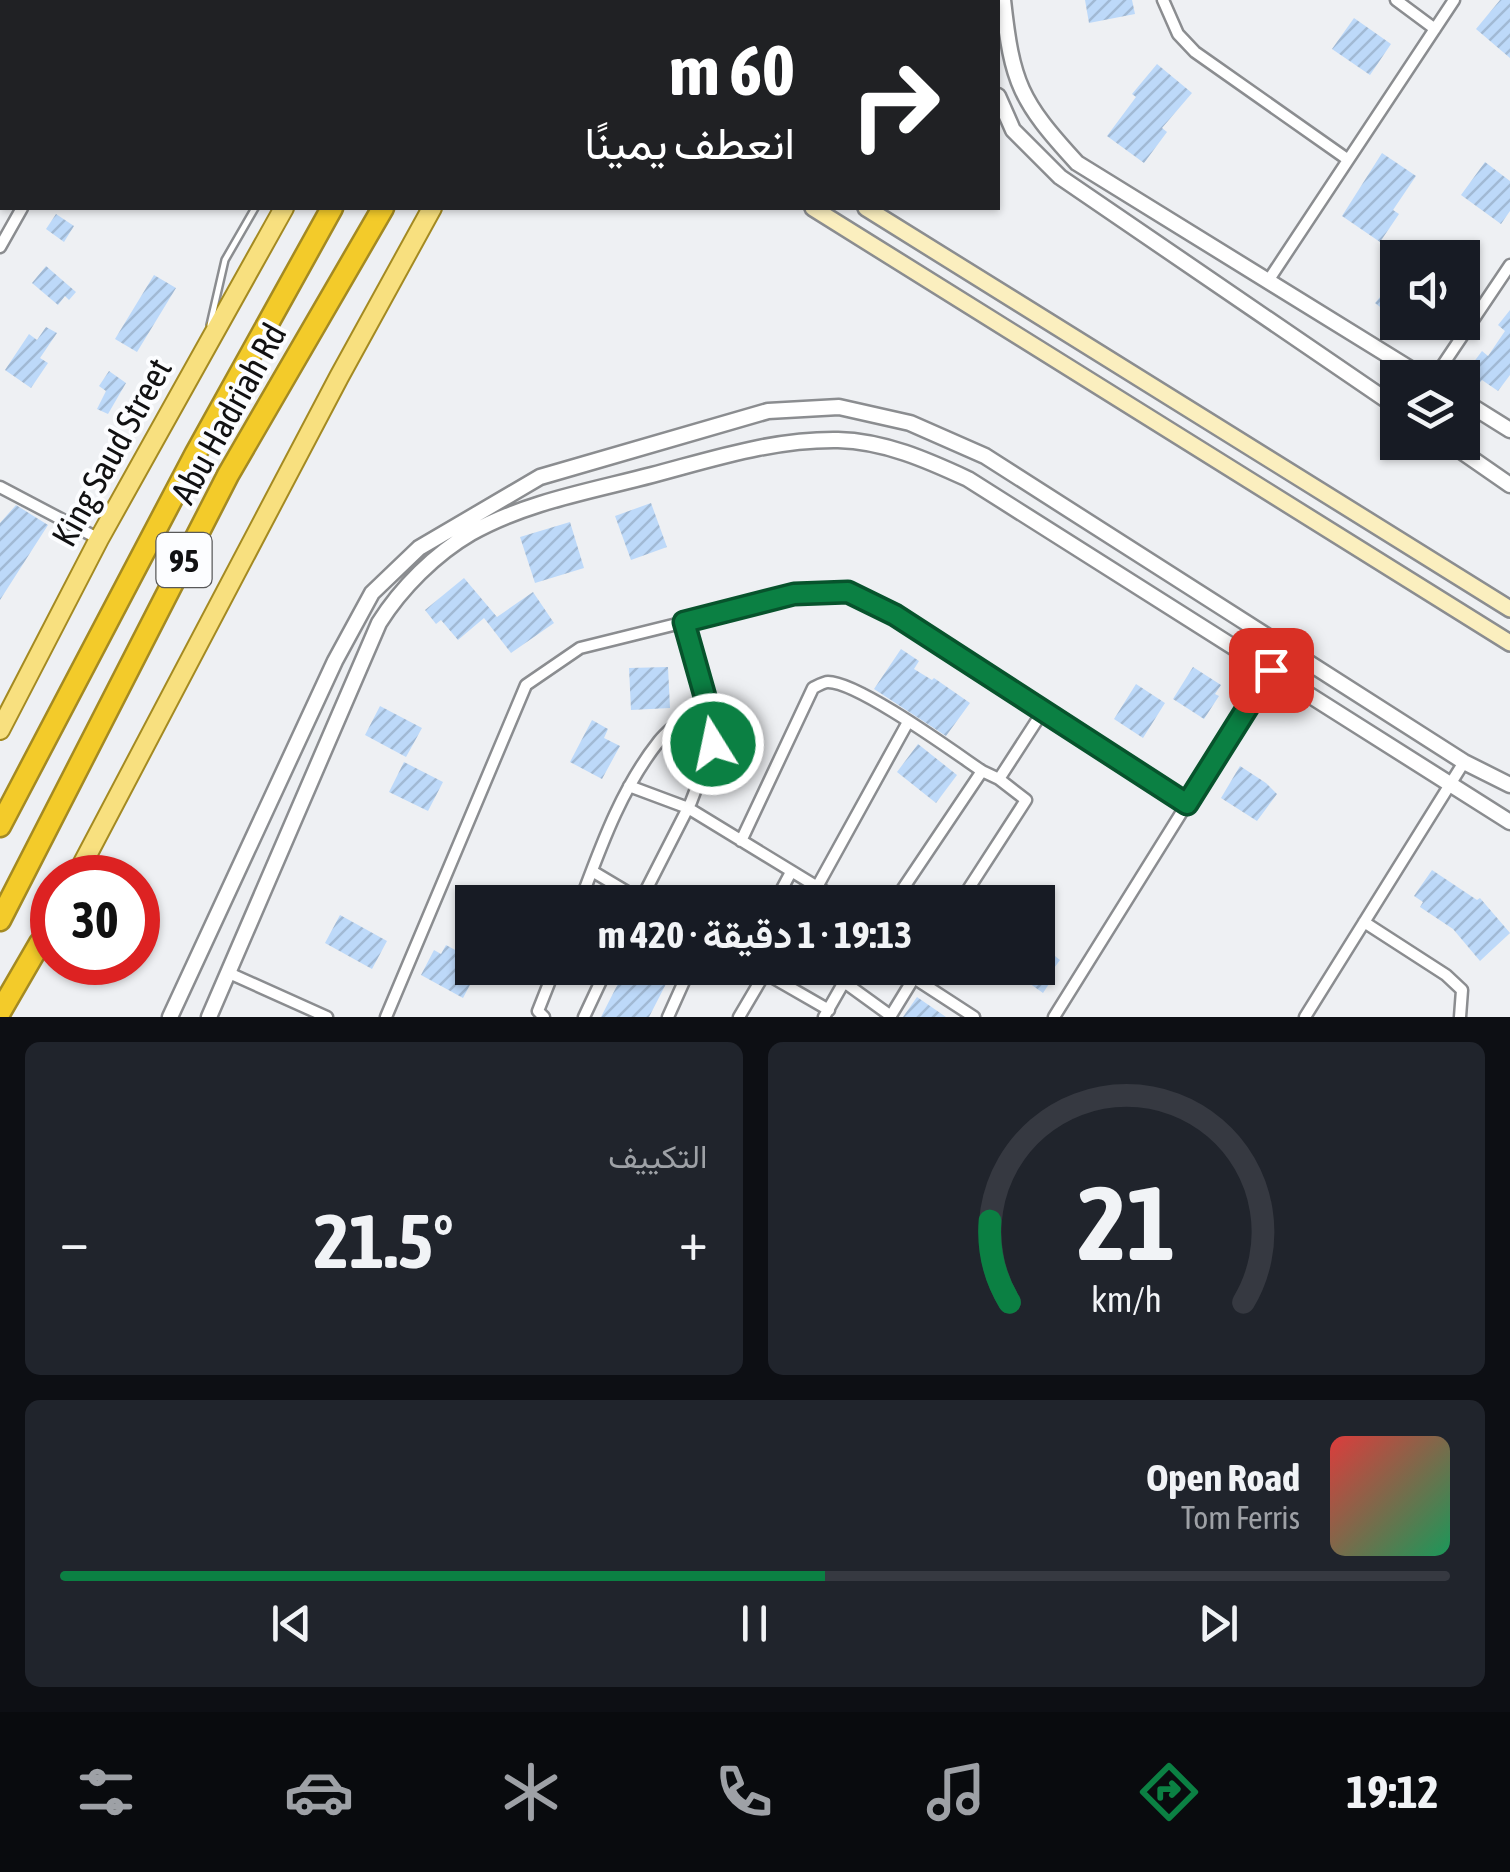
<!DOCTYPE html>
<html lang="ar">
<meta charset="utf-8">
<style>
body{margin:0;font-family:"Asap Condensed",Vazirmatn,sans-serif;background:#20242c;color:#f1f3f6;direction:rtl;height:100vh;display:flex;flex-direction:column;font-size:38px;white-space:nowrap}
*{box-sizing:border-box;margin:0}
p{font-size:32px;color:#9ea1a6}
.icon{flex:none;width:55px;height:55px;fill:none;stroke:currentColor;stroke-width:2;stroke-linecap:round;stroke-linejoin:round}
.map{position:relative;height:1017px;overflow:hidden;direction:ltr}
.drawer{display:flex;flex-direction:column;gap:25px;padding:25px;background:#0d0f14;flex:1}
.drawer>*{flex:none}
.guide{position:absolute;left:0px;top:0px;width:1000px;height:210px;box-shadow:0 2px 8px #0004;direction:rtl;background:#202124;color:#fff;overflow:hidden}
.buttons{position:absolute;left:1380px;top:240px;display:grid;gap:20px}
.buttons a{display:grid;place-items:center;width:100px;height:100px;border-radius:0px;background:#171b24;box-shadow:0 2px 8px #0004;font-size:50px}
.speed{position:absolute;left:30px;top:855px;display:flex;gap:20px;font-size:50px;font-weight:700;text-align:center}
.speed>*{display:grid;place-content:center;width:130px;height:130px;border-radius:50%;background:#171b24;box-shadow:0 2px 8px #0004;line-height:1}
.speed .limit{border:15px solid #d22;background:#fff;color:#111}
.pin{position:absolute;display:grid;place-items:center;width:85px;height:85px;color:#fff;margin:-42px;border-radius:20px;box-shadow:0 5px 15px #0006}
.me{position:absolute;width:110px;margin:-55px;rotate:350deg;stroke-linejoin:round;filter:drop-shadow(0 0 8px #0008)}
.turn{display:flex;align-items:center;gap:35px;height:210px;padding:0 40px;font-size:45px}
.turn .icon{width:130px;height:130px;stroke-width:2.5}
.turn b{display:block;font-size:70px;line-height:85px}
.big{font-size:75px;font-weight:700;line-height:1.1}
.drawer .card{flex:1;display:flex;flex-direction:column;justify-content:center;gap:15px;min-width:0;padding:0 35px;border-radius:15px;background:#20242c}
.drawer .dial{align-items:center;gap:0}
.dial svg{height:260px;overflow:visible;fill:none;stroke:#363941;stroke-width:7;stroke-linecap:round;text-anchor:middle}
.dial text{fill:#f1f3f6;stroke:none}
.song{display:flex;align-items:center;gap:30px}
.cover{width:120px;height:120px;border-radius:15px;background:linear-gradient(135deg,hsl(0 70% 55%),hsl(150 70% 35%))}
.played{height:10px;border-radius:5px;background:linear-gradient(90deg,#0b8043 55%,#363941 55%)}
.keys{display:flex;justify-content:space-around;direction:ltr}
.heat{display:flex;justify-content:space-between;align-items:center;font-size:55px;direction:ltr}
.drawer .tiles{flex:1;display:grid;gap:25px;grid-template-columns:1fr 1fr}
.card:last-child{grid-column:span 2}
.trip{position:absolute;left:455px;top:885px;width:600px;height:100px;border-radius:0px;background:#171b24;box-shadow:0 2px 8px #0004;font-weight:700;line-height:100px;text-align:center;direction:rtl}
.menu{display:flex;height:160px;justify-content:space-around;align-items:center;background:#090b0e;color:#9ea1a6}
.menu .icon{width:70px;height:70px}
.menu .active{color:#0b8043}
.menu b{font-size:45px;color:#f1f3f6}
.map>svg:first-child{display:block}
.building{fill:url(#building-hatch)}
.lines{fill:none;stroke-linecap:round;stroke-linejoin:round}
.service-casing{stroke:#8b8d90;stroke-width:10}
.minor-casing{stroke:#8b8d90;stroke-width:15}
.tertiary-casing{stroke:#8b8d90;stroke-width:19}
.secondary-casing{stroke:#8b8d90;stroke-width:20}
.primary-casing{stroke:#a48a22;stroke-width:22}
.motorway-casing{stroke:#a48a22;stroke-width:25}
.service{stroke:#fff;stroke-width:5}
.minor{stroke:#fff;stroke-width:10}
.tertiary{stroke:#fff;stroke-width:14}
.secondary{stroke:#fbefbf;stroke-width:15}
.primary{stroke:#f8e07f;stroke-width:18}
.motorway{stroke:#f3cb2a;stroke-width:20}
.route-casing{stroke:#07532c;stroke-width:25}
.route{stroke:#0b8043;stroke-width:18}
.labels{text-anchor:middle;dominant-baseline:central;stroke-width:8;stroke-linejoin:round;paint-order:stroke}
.shield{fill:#fcfdff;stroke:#585859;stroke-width:2.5}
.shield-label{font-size:32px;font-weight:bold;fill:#111112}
.street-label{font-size:35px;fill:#111112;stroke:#fcfdff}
</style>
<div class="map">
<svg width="1510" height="1017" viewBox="0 0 1510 1017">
<defs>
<pattern id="building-hatch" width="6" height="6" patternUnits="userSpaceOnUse" patternTransform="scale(2.5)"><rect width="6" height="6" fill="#bdd9f9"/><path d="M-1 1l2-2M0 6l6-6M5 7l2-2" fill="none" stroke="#a1b9d4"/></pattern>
</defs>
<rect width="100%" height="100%" fill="#eef0f3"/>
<path class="building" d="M1085 0H1132L1135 14 1089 23Z
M1500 0H1510V58L1476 29Z
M1354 18 1391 44 1370 75 1332 49Z
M1157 64 1192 93 1162 128 1167 132 1144 163 1107 136 1136 97 1132 94Z
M1382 153 1416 176 1393 210 1399 214 1380 242 1342 216Z
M1485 162 1510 181V211L1501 224 1461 195Z
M56 214 74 226 64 242 46 229Z
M46 266 76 292 69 300 65 296 58 305 32 283Z
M154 275 176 288 137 352 115 339Z
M1398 276V321L1375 303Z
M1510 310V375L1498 391 1482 380 1478 385 1464 375 1482 351 1488 356 1505 331 1498 325Z
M46 327 57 333 40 358 48 363 31 388 5 370 29 334 37 340Z
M109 371 126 383 108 414 97 409 106 391 99 386Z
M651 503 667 547 631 560 615 516Z
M16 505 48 525 0 600V523Z
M570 522 584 568 535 583 520 537Z
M464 578 497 617 533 592 554 623 511 653 484 618 458 640 441 620 436 624 425 610Z
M901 649 919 661 914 669 932 680 934 678 970 703 946 736 874 689Z
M668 667 670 708 631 710 629 668Z
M1193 667 1221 685 1215 694 1219 696 1204 719 1173 699Z
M1136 684 1165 703 1143 738 1114 719Z
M380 706 422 728 406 757 365 735Z
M592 720 608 729 604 738 620 746 602 779 570 762Z
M918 744 957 775 936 803 897 772Z
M404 762 443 782 428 811 389 792Z
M1240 766 1266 783 1277 794 1257 821 1221 798Z
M1432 870 1477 900 1480 898 1510 933 1480 961 1453 929 1420 907 1423 902 1414 896Z
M340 915 387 941 372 969 325 943Z
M1038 943 1060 960 1049 975 1053 978 1043 993 1008 968H1038Z
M446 945 472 959V968H479L463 998 421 975 434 950 441 954Z
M626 968H639L667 982 649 1017H601Z
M917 997 946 1017H903Z"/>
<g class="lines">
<defs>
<path id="service" d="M284 0 286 2
M352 2 354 0
M210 325 225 260 255 208"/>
<path id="minor" d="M1163 0 1178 34 1195 52 1347 159
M1396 0 1435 29
M109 2 110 0
M0 102 2 103
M0 247 22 208
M1268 281 1454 0
M1434 378 1510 265
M0 487 99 539
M629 786 688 808 842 902
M741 841 813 688C817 686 824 682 828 682 858 682 954 752 982 771
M592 871 644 902
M817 887 908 722
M580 902C601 846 621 789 659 741 672 725 691 713 706 700
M640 902 691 802 713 744 706 700 685 622
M775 902 791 872
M894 902 982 771 999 779 1043 711
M960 902 1026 800 999 779
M1364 922 1446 975 1462 990 1460 1017
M756 968 829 1010
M229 973 327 1017
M914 978 974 1017
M844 982 891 1016
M386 1017 526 685 580 648 794 595 848 592 895 615 1187 804
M544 1017 538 1011 555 968
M584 1017 607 968
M668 1017 690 968
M739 1017 765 973
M824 1017 852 968
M890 1017 920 968
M1054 1017 1271 669
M1305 1017 1464 762"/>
<path id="tertiary" d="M975 0V2
M1003 0C1012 83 1020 101 1077 163L1425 378
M998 96 1013 130 1060 177 1398 408
M1462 400 1510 430
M1448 442 1510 485
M170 1017 335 661 372 593 419 548 540 477 768 411 839 407 910 423 985 456 1464 762 1510 785
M209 1017 379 623C401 588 435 554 471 533 526 502 591 491 652 475 713 459 773 439 838 440 884 441 927 460 968 479L1510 822"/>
<path id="secondary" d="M813 208 1510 643
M866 208 1510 609"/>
<path id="primary" d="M402 2 404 0
M545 2 547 0
M0 730 99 539 284 208
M75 878 339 377 432 208
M36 952 52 920"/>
<path id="motorway" d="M459 2 460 0
M503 2 504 0
M0 826 196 453 332 208
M0 920 228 475 383 208
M0 1012 40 943"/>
</defs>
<use href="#service" class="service-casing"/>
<use href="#minor" class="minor-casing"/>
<use href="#tertiary" class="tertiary-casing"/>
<use href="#secondary" class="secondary-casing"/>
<use href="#primary" class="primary-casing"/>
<use href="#motorway" class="motorway-casing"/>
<use href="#service" class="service"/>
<use href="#minor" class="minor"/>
<use href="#tertiary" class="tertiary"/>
<use href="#secondary" class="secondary"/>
<use href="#primary" class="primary"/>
<use href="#motorway" class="motorway"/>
</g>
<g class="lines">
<defs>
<path id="route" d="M713 744 706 700 684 622 794 594 848 592 895 615 1187 804 1271 670"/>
</defs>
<use href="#route" class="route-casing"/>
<use href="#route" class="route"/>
</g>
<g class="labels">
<rect class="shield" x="156.5" y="533" width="55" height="54" rx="8"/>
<g class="shield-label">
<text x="184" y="560">95</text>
</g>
<g class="street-label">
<text transform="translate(228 413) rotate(-61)">Abu Hadriah Rd</text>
<text transform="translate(111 452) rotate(-61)">King Saud Street</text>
</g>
</g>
</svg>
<div class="buttons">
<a><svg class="icon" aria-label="sound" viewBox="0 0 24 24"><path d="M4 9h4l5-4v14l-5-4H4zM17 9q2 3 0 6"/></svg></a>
<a><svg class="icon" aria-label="layers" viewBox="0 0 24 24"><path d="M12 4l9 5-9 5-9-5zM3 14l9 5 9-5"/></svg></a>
</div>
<div class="speed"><div class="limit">30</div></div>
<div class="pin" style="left:1271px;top:670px;background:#d93025"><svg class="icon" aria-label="arrive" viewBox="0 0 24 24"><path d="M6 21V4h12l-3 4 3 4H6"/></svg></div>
<svg class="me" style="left:713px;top:744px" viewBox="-20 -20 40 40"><circle r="17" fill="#0b8043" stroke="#fff" stroke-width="3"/><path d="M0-11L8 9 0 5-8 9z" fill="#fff"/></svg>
<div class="trip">19:13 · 1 دقيقة · 420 m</div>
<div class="guide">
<div class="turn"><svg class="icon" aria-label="right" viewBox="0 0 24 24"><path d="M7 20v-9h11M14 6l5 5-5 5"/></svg><div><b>60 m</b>انعطف يمينًا</div></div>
</div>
</div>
<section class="drawer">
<div class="tiles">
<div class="card dial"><svg viewBox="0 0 100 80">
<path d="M14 69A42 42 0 1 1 86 69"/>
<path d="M14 69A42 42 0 0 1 8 44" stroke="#0b8043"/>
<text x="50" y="56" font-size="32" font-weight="700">21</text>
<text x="50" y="72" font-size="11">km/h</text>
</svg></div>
<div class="card"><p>التكييف</p>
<div class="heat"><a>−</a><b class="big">21.5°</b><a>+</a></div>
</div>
<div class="card">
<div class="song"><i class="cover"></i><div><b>Open Road</b><p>Tom Ferris</p></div></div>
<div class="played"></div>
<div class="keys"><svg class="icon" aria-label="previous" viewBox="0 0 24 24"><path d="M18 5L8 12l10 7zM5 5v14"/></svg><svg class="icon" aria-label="pause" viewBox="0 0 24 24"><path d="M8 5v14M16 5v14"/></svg><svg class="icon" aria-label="next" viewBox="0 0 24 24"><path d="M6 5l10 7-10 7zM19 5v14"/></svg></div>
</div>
</div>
</section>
<nav class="menu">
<b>19:12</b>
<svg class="icon active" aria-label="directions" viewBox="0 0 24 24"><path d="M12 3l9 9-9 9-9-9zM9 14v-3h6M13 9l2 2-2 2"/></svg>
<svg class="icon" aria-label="music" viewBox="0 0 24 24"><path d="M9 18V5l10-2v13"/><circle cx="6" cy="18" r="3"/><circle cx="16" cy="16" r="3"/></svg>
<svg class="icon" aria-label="phone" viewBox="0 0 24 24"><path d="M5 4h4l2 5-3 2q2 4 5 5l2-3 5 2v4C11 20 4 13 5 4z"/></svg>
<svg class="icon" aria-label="climate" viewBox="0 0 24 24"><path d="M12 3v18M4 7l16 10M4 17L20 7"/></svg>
<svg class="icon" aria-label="car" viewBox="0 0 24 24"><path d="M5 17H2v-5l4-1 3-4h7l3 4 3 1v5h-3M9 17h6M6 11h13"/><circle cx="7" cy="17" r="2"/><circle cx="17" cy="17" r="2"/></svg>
<svg class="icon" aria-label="filters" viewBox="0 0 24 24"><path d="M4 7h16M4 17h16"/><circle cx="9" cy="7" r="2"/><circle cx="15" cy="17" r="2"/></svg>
</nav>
